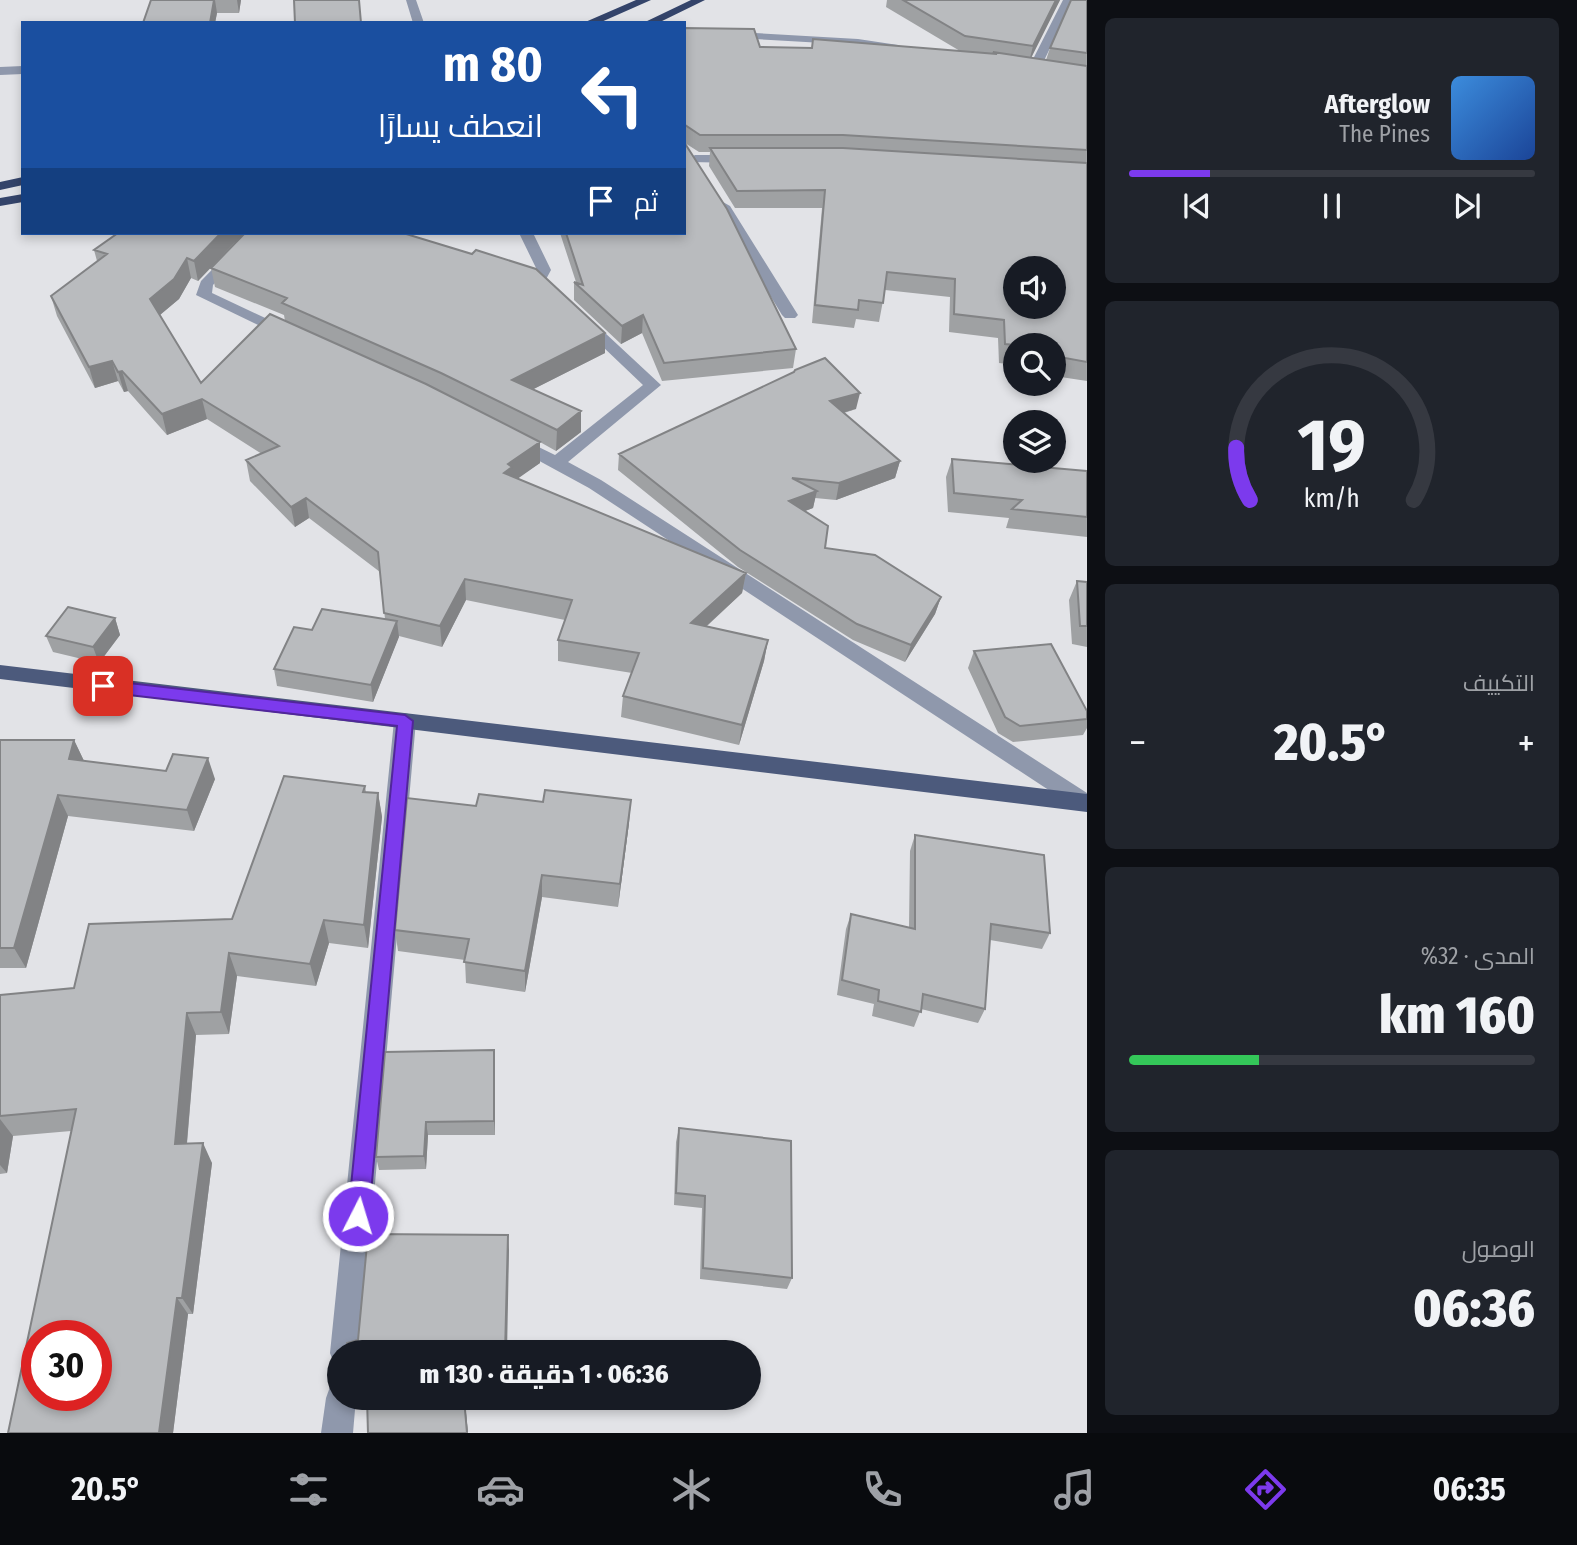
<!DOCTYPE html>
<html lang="ar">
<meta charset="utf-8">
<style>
body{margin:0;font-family:"Fira Sans Condensed",Cairo,sans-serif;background:#20242c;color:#f1f3f6;direction:rtl;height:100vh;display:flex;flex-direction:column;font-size:26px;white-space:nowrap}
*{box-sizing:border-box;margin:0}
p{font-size:23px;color:#9ea1a6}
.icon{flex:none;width:38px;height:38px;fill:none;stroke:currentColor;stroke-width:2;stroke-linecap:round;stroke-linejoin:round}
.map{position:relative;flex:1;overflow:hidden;direction:ltr}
.side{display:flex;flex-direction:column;gap:18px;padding:18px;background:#0d0f14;width:490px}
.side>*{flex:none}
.hud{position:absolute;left:21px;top:21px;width:665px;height:214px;border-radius:0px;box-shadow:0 4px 10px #0003;direction:rtl;background:#1a4fa0;color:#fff;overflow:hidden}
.fabs{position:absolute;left:1003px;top:256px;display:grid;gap:14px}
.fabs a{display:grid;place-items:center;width:63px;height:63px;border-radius:50%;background:#171b24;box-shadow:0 4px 10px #0003;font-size:35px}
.speed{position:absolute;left:21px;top:1320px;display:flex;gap:14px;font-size:35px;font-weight:700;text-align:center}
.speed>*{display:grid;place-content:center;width:91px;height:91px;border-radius:50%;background:#171b24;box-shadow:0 4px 10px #0003;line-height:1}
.speed .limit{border:10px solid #d22;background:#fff;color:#111}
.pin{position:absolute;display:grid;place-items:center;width:60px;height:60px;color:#fff;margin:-30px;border-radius:14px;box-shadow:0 4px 10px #0006}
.me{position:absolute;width:77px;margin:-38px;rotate:5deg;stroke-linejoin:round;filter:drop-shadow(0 0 5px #0008)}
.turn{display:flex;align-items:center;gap:24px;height:147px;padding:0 28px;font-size:32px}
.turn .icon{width:91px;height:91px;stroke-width:2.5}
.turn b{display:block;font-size:49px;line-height:60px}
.then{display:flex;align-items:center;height:66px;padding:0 28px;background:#0003;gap:14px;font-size:26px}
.big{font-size:52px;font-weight:800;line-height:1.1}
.side .widget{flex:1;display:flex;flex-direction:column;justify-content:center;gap:10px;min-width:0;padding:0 24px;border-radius:10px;background:#20242c}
.side .dial{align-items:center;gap:0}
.dial svg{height:182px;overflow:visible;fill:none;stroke:#363941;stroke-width:7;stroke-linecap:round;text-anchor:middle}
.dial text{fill:#f1f3f6;stroke:none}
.song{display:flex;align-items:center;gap:21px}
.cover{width:84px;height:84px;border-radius:10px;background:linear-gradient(135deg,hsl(210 70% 55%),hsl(220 70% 35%))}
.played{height:7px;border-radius:4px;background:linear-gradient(90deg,#7c3aed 20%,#363941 20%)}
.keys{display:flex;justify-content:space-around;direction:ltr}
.heat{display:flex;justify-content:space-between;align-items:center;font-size:38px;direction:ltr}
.charge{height:10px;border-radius:5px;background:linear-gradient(90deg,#34c759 32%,#363941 0)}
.trip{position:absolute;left:327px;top:1340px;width:434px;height:70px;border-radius:35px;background:#171b24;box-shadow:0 4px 10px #0003;font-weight:800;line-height:70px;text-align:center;direction:rtl}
.dock{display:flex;height:112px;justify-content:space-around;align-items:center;background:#090b0e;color:#9ea1a6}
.dock .icon{width:49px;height:49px}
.dock .current{color:#7c3aed}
.dock b{font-size:32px;color:#f1f3f6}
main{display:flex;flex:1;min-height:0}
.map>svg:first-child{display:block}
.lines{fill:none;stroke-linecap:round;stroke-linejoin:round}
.minor{fill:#8f98ac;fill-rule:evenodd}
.major{fill:#4c5a7c;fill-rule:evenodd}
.highway{fill:#34446a;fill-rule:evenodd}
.wall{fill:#9fa1a3;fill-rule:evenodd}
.shaded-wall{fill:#828385}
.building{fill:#b9bbbe;stroke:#828385;stroke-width:2;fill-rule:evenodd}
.route{fill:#7c3aed;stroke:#51269a;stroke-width:2}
</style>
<main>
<section class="side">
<div class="widget">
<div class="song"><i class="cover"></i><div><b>Afterglow</b><p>The Pines</p></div></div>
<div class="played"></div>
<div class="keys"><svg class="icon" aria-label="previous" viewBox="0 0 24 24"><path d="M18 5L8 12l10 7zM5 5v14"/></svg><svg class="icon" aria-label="pause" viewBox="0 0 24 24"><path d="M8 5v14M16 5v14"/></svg><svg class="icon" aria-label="next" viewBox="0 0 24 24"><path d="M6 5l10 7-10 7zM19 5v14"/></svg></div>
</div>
<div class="widget dial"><svg viewBox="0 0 100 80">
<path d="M14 69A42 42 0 1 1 86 69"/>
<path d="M14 69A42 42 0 0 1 8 46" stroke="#7c3aed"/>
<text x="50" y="56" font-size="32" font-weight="700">19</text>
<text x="50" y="72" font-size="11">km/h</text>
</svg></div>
<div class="widget"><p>التكييف</p>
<div class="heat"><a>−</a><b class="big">20.5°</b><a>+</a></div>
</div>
<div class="widget"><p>المدى · 32%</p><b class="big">160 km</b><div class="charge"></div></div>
<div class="widget"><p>الوصول</p><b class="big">06:36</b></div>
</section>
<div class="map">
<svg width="1087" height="1433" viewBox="0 0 1087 1433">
<rect width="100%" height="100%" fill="#e2e3e7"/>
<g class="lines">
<path class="minor" d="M406 0H416L424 23H413Z
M1063 0H1073L1040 69 1030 72 1028 69Z
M684 29 858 39 898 45 904 48 898 51 858 45 684 35Z
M23 66V74L0 75V67Z
M695 155H739L746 159 739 163 690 162 688 159Z
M723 202 730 206 798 315 795 318H785L782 315 716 206Z
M269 233H289L246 251 213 285 212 293 293 331 295 334 287 339 196 295 201 281 236 245Z
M519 233H533L551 270 544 283H534L532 280 537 270Z
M585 317 590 319 661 385 568 462 601 480 1087 793V810L1076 808 589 488 510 445 507 441 510 437 516 436 555 455 643 385 580 325 577 322 580 319Z
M405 713 412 715 416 721 360 1353H340V1366L334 1364 330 1353 394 721 398 715Z
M340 1383V1398H356L353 1433H321L326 1398 330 1387Z"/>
<path class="major" d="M0 665 1087 794V812L0 679Z"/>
<path class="highway" d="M636 0H651L599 23H583Z
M691 0H705L658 23H643Z
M23 177V185L0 190V182Z
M23 194V202L0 206V198Z"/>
</g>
<path class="wall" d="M151 0H241L239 13H217L215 23H143Z
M887 0H1060L1031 58 1046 60 1050 48 1087 0V381L1054 376V345H1015V365L999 363 998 338 949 332 950 297 885 290 879 322 856 319 854 328 812 323 822 208H735L709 166 710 152H699L685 143 796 349 793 368 662 381 642 333 621 344 574 300V282H576L560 233H684V28L760 47 960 51 886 7Z
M118 233H403L472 254 476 250 536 269 605 333V353L533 389 581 411V432L556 451 540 442V463L517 478 746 573 742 593 707 626 768 640 764 661 739 745 621 717 623 696 632 673 558 661V640L565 620 466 600 442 647 399 636 373 702 277 686 274 669 294 627 312 630 322 609 385 619 380 572 309 518 295 527 250 481 246 460 262 454 207 419 167 435 128 391 124 392 118 381 95 388 57 316 51 296 97 261 94 250ZM235 243 211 268 215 287 284 315 285 321 270 314 201 383 160 315 179 299 191 278 198 281Z
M856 409 844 413 900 461 895 478 836 500 815 498 813 508 805 511 825 548 941 597 935 614 905 662 853 640 738 567 618 470 619 454Z
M952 459 1087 471V537L1006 528 1009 518 948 512 946 477Z
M1077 581 1087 582V647L1072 644 1069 600Z
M115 618 120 635 99 663 53 652 46 636Z
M974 651 1087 711V728L1083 735 1013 742 998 733 968 668Z
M0 740H74L84 761 215 779 194 831 68 816 26 968H0Z
M365 786 366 792 378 793 382 817 368 948 329 943 316 986 237 976 229 1034 196 1035 187 1144 212 1163 193 1314H188L173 1433 71 1131 13 1136 7 1173 0 1174V995L74 988 232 919Z
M629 823 618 907 542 897 525 992 466 983 465 960 398 951 395 930Z
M915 835 1050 933 1042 949 990 940 985 1009 978 1023 921 1009 914 1027 872 1016 874 1004 837 995 846 929 851 914 909 928 910 851Z
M494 1050 495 1135H428L426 1169 379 1170 376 1157Z
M679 1128 792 1278 787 1289 700 1279 702 1208 674 1205 676 1142Z
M357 1398H506L505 1403H465L468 1433H368L367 1402H358Z"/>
<path class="shaded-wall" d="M214 0H215L217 13 215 23H210Z
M237 0H241L239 13Z
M1056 0H1060L1029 62 1033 46Z
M221 233H262L234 243 198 281 194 261Z
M187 258 191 278 179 299 155 319 150 299Z
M643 315 642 333 621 344 622 326Z
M605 333V353L512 400V380Z
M112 361 118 381 95 388 89 367Z
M122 371 128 391 124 392 118 372Z
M860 393 856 409 827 417 830 401Z
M202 399 207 419 167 435 162 414Z
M581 411V432L556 451 557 430Z
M540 442V463L513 482 504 473 508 464Z
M900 461 895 478 836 500 839 483Z
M817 491 813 508 786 518 789 501Z
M306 498 309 518 295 527 291 507Z
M746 573 742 593 688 643 691 623Z
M465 579 466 600 442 647 440 626Z
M941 597 935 614 905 662 911 645Z
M115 618 120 635 99 663 93 647Z
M397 621 399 637 373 702 371 685Z
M768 640 764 661 739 745 742 725Z
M74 740 84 761 69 759Z
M208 758 215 779 194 831 187 810Z
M378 793 382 817 368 948 364 925Z
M58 795 68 816 26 968 14 948Z
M631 800 629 823 618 907 620 884Z
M542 875V897L525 992V971Z
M324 920 329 943 316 986 310 964Z
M229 953 237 976 229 1034 221 1012Z
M187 1013 196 1035 185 1164 175 1144Z
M494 1050 495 1064V1135L494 1121Z
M0 1119 13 1136 7 1173 0 1165Z
M426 1122 428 1135 426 1169 424 1156Z
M203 1143 212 1163 193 1314 182 1298Z
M508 1235 509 1250 507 1353H505Z
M177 1298 188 1314 173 1433H159Z
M464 1398 465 1403 468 1433H467Z"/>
<path class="building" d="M151 0H214L210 23H143Z
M294 0H359L361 23H295Z
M903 0H1056L1033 46 965 36Z
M1071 0H1087V53L1050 48Z
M684 28 754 29 760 47 812 48 813 39 997 54 993 52 1087 66V150L843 135H700L685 125 684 132Z
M684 142 727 209 796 349 664 363 643 315 622 326 574 282 583 285 566 233H684Z
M710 148H843L1087 163V362L1054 356V345H1015L1005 344 1004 320 954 314 955 279 887 272 883 303 859 300 858 310 815 305 825 190 737 191ZM1015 268H1054V306H1015Z
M118 233H221L194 261 187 258 174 279 150 299 201 383 270 314 426 384 540 442 508 464 512 467 504 473 746 573 691 623 768 640 742 725 623 696 639 653 558 640 572 600 465 579 440 626 384 613 378 552 306 498 291 507 246 460 279 446 202 399 162 414 122 371 118 372 112 361 89 367 51 296 107 254 94 250Z
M246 233H403L472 254 476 250 536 269 605 333 512 380 581 411 557 430 441 373 282 303 287 298 211 268 244 234Z
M825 358 860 393 830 401 900 461 839 483 792 478 817 491 789 501 828 526 825 548 875 555 941 597 911 645 857 624 740 550 619 454 794 372 795 370Z
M952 459 1087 471V517L1012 509 1022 500 954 493Z
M1077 581 1087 582V626H1080Z
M68 607 115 618 93 647 46 636Z
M322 609 397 621 371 685 274 669 294 627 312 630Z
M1051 644 1087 711V719L1020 726 1005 717 974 651Z
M0 740H74L69 759 166 771 173 754 208 758 187 810 58 795 14 948H0Z
M284 776 365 786 363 792 378 793 364 925 324 920 310 964 229 953 221 1012 187 1013 175 1144 203 1143 182 1298H177L159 1433H8L76 1109 0 1116V995L74 988 89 924 232 919ZM37 1335H96V1395H37Z
M545 790 631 800 620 884 542 875 525 971 464 962 469 939 395 930 407 798 476 806 479 794 543 802Z
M915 835 1044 855 1050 933 991 924 985 1009 923 994 921 1012 878 1001 879 990 842 980 851 914 915 929Z
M494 1050V1121L426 1122 424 1156 376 1157 385 1052Z
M679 1128 791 1141 792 1278 703 1268 705 1196 676 1193Z
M368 1234 508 1235 505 1353H346L347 1343 358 1340Z
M367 1398H464L467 1433H368Z"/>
<path class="route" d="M103 680 405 715 413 721 369 1216 366 1223 358 1226 351 1223 348 1216 397 726 103 692 95 686Z"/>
</svg>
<div class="fabs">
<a><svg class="icon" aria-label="sound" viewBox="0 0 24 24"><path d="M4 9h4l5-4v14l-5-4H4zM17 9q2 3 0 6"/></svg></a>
<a><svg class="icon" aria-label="search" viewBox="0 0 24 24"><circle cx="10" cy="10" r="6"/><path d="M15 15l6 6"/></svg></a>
<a><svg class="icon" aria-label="layers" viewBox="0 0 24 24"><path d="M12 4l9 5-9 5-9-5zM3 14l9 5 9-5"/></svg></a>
</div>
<div class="speed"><div class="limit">30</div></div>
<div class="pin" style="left:103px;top:686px;background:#d93025"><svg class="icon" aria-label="arrive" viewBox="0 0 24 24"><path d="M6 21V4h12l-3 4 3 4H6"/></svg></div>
<svg class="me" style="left:358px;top:1216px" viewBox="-20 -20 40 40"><circle r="17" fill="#7c3aed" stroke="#fff" stroke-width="3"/><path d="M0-11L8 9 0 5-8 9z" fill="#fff"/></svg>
<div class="trip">06:36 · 1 دقيقة · 130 m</div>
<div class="hud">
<div class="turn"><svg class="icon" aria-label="left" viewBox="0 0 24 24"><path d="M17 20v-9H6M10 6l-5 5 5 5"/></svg><div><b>80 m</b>انعطف يسارًا</div></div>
<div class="then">ثم<svg class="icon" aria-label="arrive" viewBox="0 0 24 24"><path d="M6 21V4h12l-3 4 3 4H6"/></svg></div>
</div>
</div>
</main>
<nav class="dock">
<b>06:35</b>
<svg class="icon current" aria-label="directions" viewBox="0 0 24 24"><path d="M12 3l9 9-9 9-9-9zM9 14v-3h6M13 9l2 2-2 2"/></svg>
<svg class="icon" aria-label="music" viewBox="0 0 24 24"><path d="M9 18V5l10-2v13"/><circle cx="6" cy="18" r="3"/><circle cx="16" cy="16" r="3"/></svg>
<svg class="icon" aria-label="phone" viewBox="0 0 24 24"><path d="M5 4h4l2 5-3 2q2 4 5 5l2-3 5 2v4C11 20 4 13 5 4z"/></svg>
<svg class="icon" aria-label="climate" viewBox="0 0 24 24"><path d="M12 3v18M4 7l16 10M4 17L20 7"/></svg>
<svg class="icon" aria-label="car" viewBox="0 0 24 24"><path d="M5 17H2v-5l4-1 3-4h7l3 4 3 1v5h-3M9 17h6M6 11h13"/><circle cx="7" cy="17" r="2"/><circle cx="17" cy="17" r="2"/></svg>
<svg class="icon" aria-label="filters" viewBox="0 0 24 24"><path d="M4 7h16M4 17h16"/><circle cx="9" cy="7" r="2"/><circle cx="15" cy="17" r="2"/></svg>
<b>20.5°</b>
</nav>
